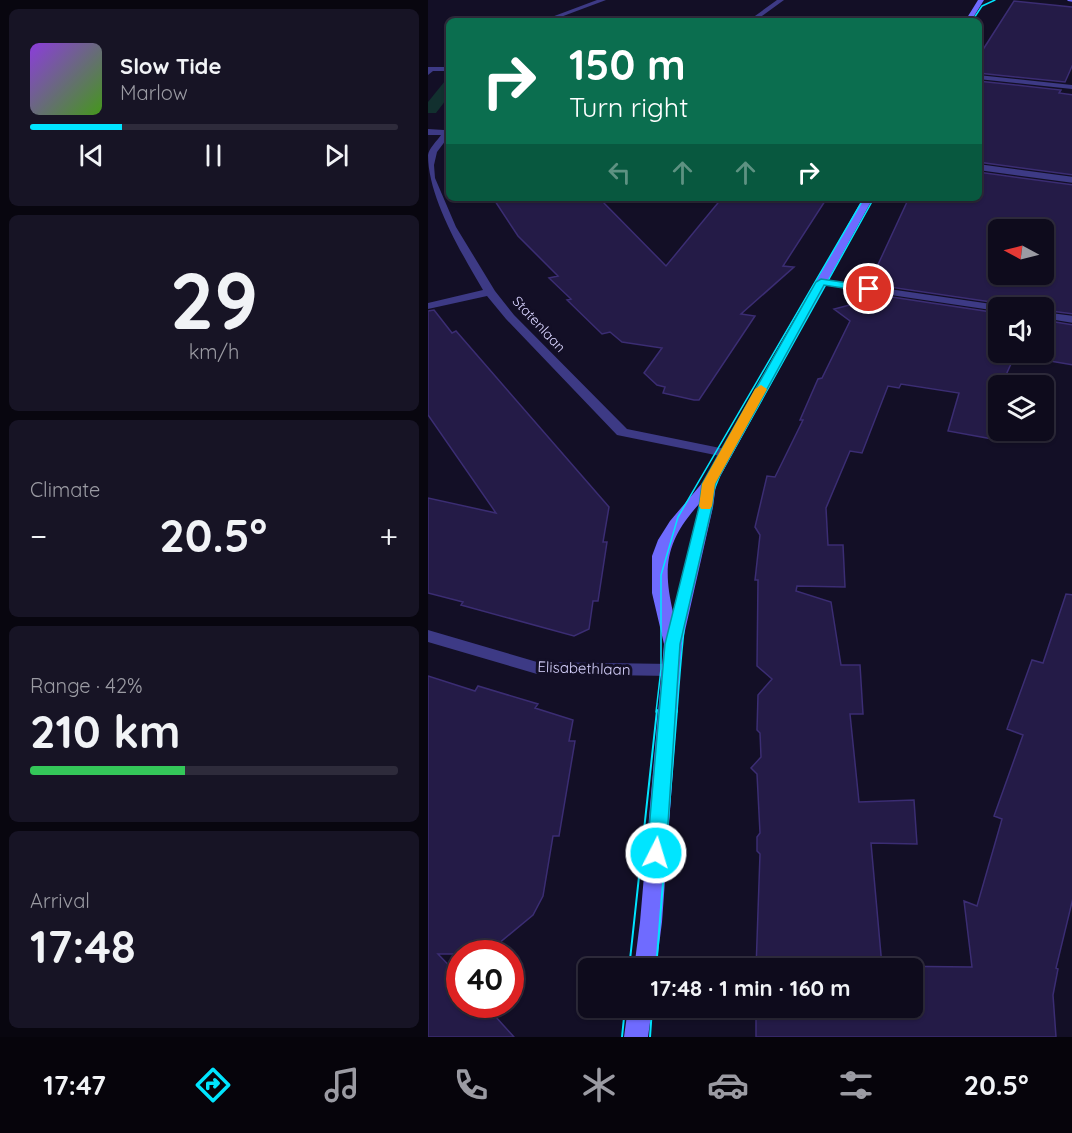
<!DOCTYPE html>
<meta charset="utf-8">
<style>
body{margin:0;font-family:Quicksand,sans-serif;background:#171425;color:#f1f3f6;height:100vh;display:flex;flex-direction:column;font-size:22px;white-space:nowrap}
*{box-sizing:border-box;margin:0}
p{font-size:20px;color:#9b9ba3}
.icon{flex:none;width:33px;height:33px;fill:none;stroke:currentColor;stroke-width:2;stroke-linecap:round;stroke-linejoin:round}
.map{position:relative;flex:1;overflow:hidden}
.panel{display:flex;flex-direction:column;gap:9px;padding:9px;background:#08060f;width:428px}
.panel>*{flex:none}
.banner{position:absolute;left:18px;top:18px;width:536px;height:183px;border-radius:9px;box-shadow:0 2px 4px #0004,0 0 0 2px #2e2b3b;background:#0b6e4f;color:#fff;overflow:hidden}
.needle{width:39px;rotate:277deg}
.tools{position:absolute;left:560px;top:219px;display:grid;gap:12px}
.tools a{display:grid;place-items:center;width:66px;height:66px;border-radius:9px;background:#0e0b1c;box-shadow:0 2px 4px #0004,0 0 0 2px #2e2b3b;font-size:30px}
.speed{position:absolute;left:18px;top:940px;display:flex;gap:12px;font-size:30px;font-weight:700;text-align:center}
.speed>*{display:grid;place-content:center;width:78px;height:78px;border-radius:50%;background:#0e0b1c;box-shadow:0 2px 4px #0004,0 0 0 2px #2e2b3b;line-height:1}
.speed .limit{border:9px solid #d22;background:#fff;color:#111}
.pin{position:absolute;display:grid;place-items:center;width:51px;height:51px;color:#fff;margin:-26px;border:3px solid #fff;border-radius:50%;box-shadow:0 2px 6px #0007}
.me{position:absolute;width:66px;margin:-33px;rotate:5deg;stroke-linejoin:round;filter:drop-shadow(0 0 4px #0008)}
.turn{display:flex;align-items:center;gap:21px;height:126px;padding:0 24px;font-size:27px}
.turn .icon{width:78px;height:78px;stroke-width:2.5}
.turn b{display:block;font-size:42px;line-height:51px}
.lanes{display:flex;align-items:center;height:57px;padding:0 24px;background:#0003;justify-content:center;gap:30px;direction:ltr}
.lanes .off{opacity:.35}
.big{font-size:45px;font-weight:700;line-height:1.1}
.panel .widget{flex:1;display:flex;flex-direction:column;justify-content:center;gap:9px;min-width:0;padding:0 21px;border-radius:9px;background:#171425}
.panel .dial{align-items:center;gap:0}
.dial b{font-size:78px;line-height:1}
.song{display:flex;align-items:center;gap:18px}
.cover{width:72px;height:72px;border-radius:9px;background:linear-gradient(135deg,hsl(270 70% 55%),hsl(100 70% 35%))}
.played{height:6px;border-radius:3px;background:linear-gradient(90deg,#00e5ff 25%,#2e2b3b 25%)}
.keys{display:flex;justify-content:space-around;direction:ltr}
.heat{display:flex;justify-content:space-between;align-items:center;font-size:33px;direction:ltr}
.charge{height:9px;border-radius:4px;background:linear-gradient(90deg,#34c759 42%,#2e2b3b 0)}
.trip{position:absolute;left:150px;top:958px;width:345px;height:60px;border-radius:9px;background:#0e0b1c;box-shadow:0 2px 4px #0004,0 0 0 2px #2e2b3b;font-weight:700;line-height:60px;text-align:center}
.dock{display:flex;height:96px;justify-content:space-around;align-items:center;background:#06040b;color:#9b9ba3}
.dock .icon{width:42px;height:42px}
.dock .selected{color:#00e5ff}
.dock b{font-size:27px;color:#f1f3f6}
main{display:flex;flex:1;min-height:0}
.map>svg:first-child{display:block}
.green{fill:#12302f}
.building{fill:#241b47;stroke:#3b2d73;stroke-width:1.5;fill-rule:evenodd}
.lines{fill:none;stroke-linecap:round;stroke-linejoin:round}
.street{fill:#3d3a85;fill-rule:evenodd}
.secondary{fill:#6f6bff;fill-rule:evenodd}
.tram-far1{stroke:#00e5ff;stroke-width:1.5}
.tram{stroke:#00e5ff;stroke-width:2}
.route{fill:#00e5ff;stroke:#0095a6;stroke-width:1.5}
.slow{fill:#f59e0b}
.labels{text-anchor:middle;dominant-baseline:central;stroke-width:6;stroke-linejoin:round;paint-order:stroke}
.far-street-label{font-size:14px;fill:#d9d4ff;stroke:#130f26}
.street-label{font-size:15px;fill:#d9d4ff;stroke:#130f26}
</style>
<main>
<section class="panel">
<div class="widget">
<div class="song"><i class="cover"></i><div><b>Slow Tide</b><p>Marlow</p></div></div>
<div class="played"></div>
<div class="keys"><svg class="icon" aria-label="previous" viewBox="0 0 24 24"><path d="M18 5L8 12l10 7zM5 5v14"/></svg><svg class="icon" aria-label="pause" viewBox="0 0 24 24"><path d="M8 5v14M16 5v14"/></svg><svg class="icon" aria-label="next" viewBox="0 0 24 24"><path d="M6 5l10 7-10 7zM19 5v14"/></svg></div>
</div>
<div class="widget dial"><b>29</b><p>km/h</p></div>
<div class="widget"><p>Climate</p>
<div class="heat"><a>−</a><b class="big">20.5°</b><a>+</a></div>
</div>
<div class="widget"><p>Range · 42%</p><b class="big">210 km</b><div class="charge"></div></div>
<div class="widget"><p>Arrival</p><b class="big">17:48</b></div>
</section>
<div class="map">
<svg width="645" height="1037" viewBox="0 0 645 1037">
<rect width="100%" height="100%" fill="#130f26"/>
<path class="green" d="M21 76V96L8 113H0V102Z"/>
<path class="building" d="M586 1 645 7V64L637 82 550 73V58L556 48Z
M550 81 633 90 631 93 645 95V175L550 162Z
M550 172 645 185V314L615 310V308H577L570 303 441 284 479 202 483 198H550ZM570 230H615V274H570Z
M65 198H171L238 266 294 198H399L355 266 366 267 313 314 327 316 271 400H266L235 393 237 387 229 385 216 373 234 348 194 342 182 332 174 334 139 300 143 299 121 278 130 276 90 236Z
M437 293 570 313V352H615V320L645 325V365L587 355 573 386H570V440L520 431 531 393 473 384 471 388 460 386 434 453 422 451 398 508 400 545H415L417 587 369 586 368 591 403 602 413 665H432L435 714H422L431 802 486 800 489 844 443 843 454 966 544 967 536 901 549 906 574 819 566 816 595 735 579 729 604 660 615 663 638 594 645 595V898L628 968 630 969 625 995 628 1037H328V1008H484V969H328L332 854 329 851V837L332 833 329 774 323 768 333 757 332 733 329 730 330 695 344 679 329 666 330 580H327L332 535 327 527 339 476 347 477 375 420H372L390 379 394 378 422 321 406 309 433 302Z
M6 310 24 333 28 331 181 507 175 542H179L170 601H165L161 629 146 636 33 605 35 602 0 593V498L68 513 0 415V311Z
M0 676 47 691 50 686 110 704 107 708 145 720 141 741H147L131 836H125L115 896 105 915 58 954H10L32 977V1005H57L86 1037H0Z"/>
<g class="lines">
<path class="street" d="M169 0H178L122 21H113Z
M349 0H356L327 21H320Z
M0 67H21V71H5L0 75Z
M550 75 645 85V89L550 79Z
M21 127V136L9 152 6 165 7 178 28 227 67 291 86 315 199 429 302 450 304 453 302 456 297 457 189 435 78 319 59 296 0 309V303L55 290C34 254 0 198 0 155 1 148 9 141 13 135H0V129L16 130Z
M550 164 645 177V183L550 170Z
M393 279 570 305 575 308H570V311L389 284V280Z
M615 312 645 316V323L615 318Z
M0 630 109 662 244 664 250 665 253 670 250 675 244 676 109 674 0 642Z"/>
<path class="secondary" d="M550 0H556L543 21H537Z
M639 0H645V2L640 1Z
M435 198H445L288 484 285 507 254 644 234 922 228 969H206L212 922 236 644 224 593V556L230 540 242 521 275 482ZM271 504V507L245 612C234 565 239 540 271 504Z
M200 1008H224L220 1037H196Z"/>
<path class="tram-far1" d="M544 21 554 6 567 0
M228 712 233 669V575L250 517 436 198
M249 712C255 630 260 551 292 475L446 198"/>
<path class="tram" d="M201 969 229 710
M228 969 249 710
M194 1037 197 1008
M222 1037 224 1008"/>
</g>
<path class="route" d="M393 279 441 286 446 289 441 292 396 285 287 484 284 507 252 644 238 853 235 859 228 861 222 859 219 853 237 644 271 507 274 484 388 282Z"/>
<path class="slow" d="M333 385 339 389 287 484 284 506 282 509H273L271 506 274 484 327 389Z"/>
<g class="labels">
<g class="far-street-label">
<text transform="translate(111 324) rotate(47)">Statenlaan</text>
</g>
<g class="street-label">
<text transform="translate(156 668) rotate(2)">Elisabethlaan</text>
</g>
</g>
</svg>
<div class="tools">
<a><svg class="needle" viewBox="-14 -14 28 28"><path d="M0-13l5 13h-10z" fill="#e53935"/><path d="M0 13l5-13h-10z" fill="#9b9ba3"/></svg></a>
<a><svg class="icon" aria-label="sound" viewBox="0 0 24 24"><path d="M4 9h4l5-4v14l-5-4H4zM17 9q2 3 0 6"/></svg></a>
<a><svg class="icon" aria-label="layers" viewBox="0 0 24 24"><path d="M12 4l9 5-9 5-9-5zM3 14l9 5 9-5"/></svg></a>
</div>
<div class="speed"><div class="limit">40</div></div>
<div class="pin" style="left:441px;top:289px;background:#d93025"><svg class="icon" aria-label="arrive" viewBox="0 0 24 24"><path d="M6 21V4h12l-3 4 3 4H6"/></svg></div>
<svg class="me" style="left:228px;top:853px" viewBox="-20 -20 40 40"><circle r="17" fill="#00e5ff" stroke="#fff" stroke-width="3"/><path d="M0-11L8 9 0 5-8 9z" fill="#fff"/></svg>
<div class="trip">17:48 · 1 min · 160 m</div>
<div class="banner">
<div class="turn"><svg class="icon" aria-label="right" viewBox="0 0 24 24"><path d="M7 20v-9h11M14 6l5 5-5 5"/></svg><div><b>150 m</b>Turn right</div></div>
<div class="lanes"><svg class="icon off" aria-label="left" viewBox="0 0 24 24"><path d="M17 20v-9H6M10 6l-5 5 5 5"/></svg><svg class="icon off" aria-label="ahead" viewBox="0 0 24 24"><path d="M12 20V5M6 11l6-6 6 6"/></svg><svg class="icon off" aria-label="ahead" viewBox="0 0 24 24"><path d="M12 20V5M6 11l6-6 6 6"/></svg><svg class="icon" aria-label="right" viewBox="0 0 24 24"><path d="M7 20v-9h11M14 6l5 5-5 5"/></svg></div>
</div>
</div>
</main>
<nav class="dock">
<b>17:47</b>
<svg class="icon selected" aria-label="directions" viewBox="0 0 24 24"><path d="M12 3l9 9-9 9-9-9zM9 14v-3h6M13 9l2 2-2 2"/></svg>
<svg class="icon" aria-label="music" viewBox="0 0 24 24"><path d="M9 18V5l10-2v13"/><circle cx="6" cy="18" r="3"/><circle cx="16" cy="16" r="3"/></svg>
<svg class="icon" aria-label="phone" viewBox="0 0 24 24"><path d="M5 4h4l2 5-3 2q2 4 5 5l2-3 5 2v4C11 20 4 13 5 4z"/></svg>
<svg class="icon" aria-label="climate" viewBox="0 0 24 24"><path d="M12 3v18M4 7l16 10M4 17L20 7"/></svg>
<svg class="icon" aria-label="car" viewBox="0 0 24 24"><path d="M5 17H2v-5l4-1 3-4h7l3 4 3 1v5h-3M9 17h6M6 11h13"/><circle cx="7" cy="17" r="2"/><circle cx="17" cy="17" r="2"/></svg>
<svg class="icon" aria-label="filters" viewBox="0 0 24 24"><path d="M4 7h16M4 17h16"/><circle cx="9" cy="7" r="2"/><circle cx="15" cy="17" r="2"/></svg>
<b>20.5°</b>
</nav>
